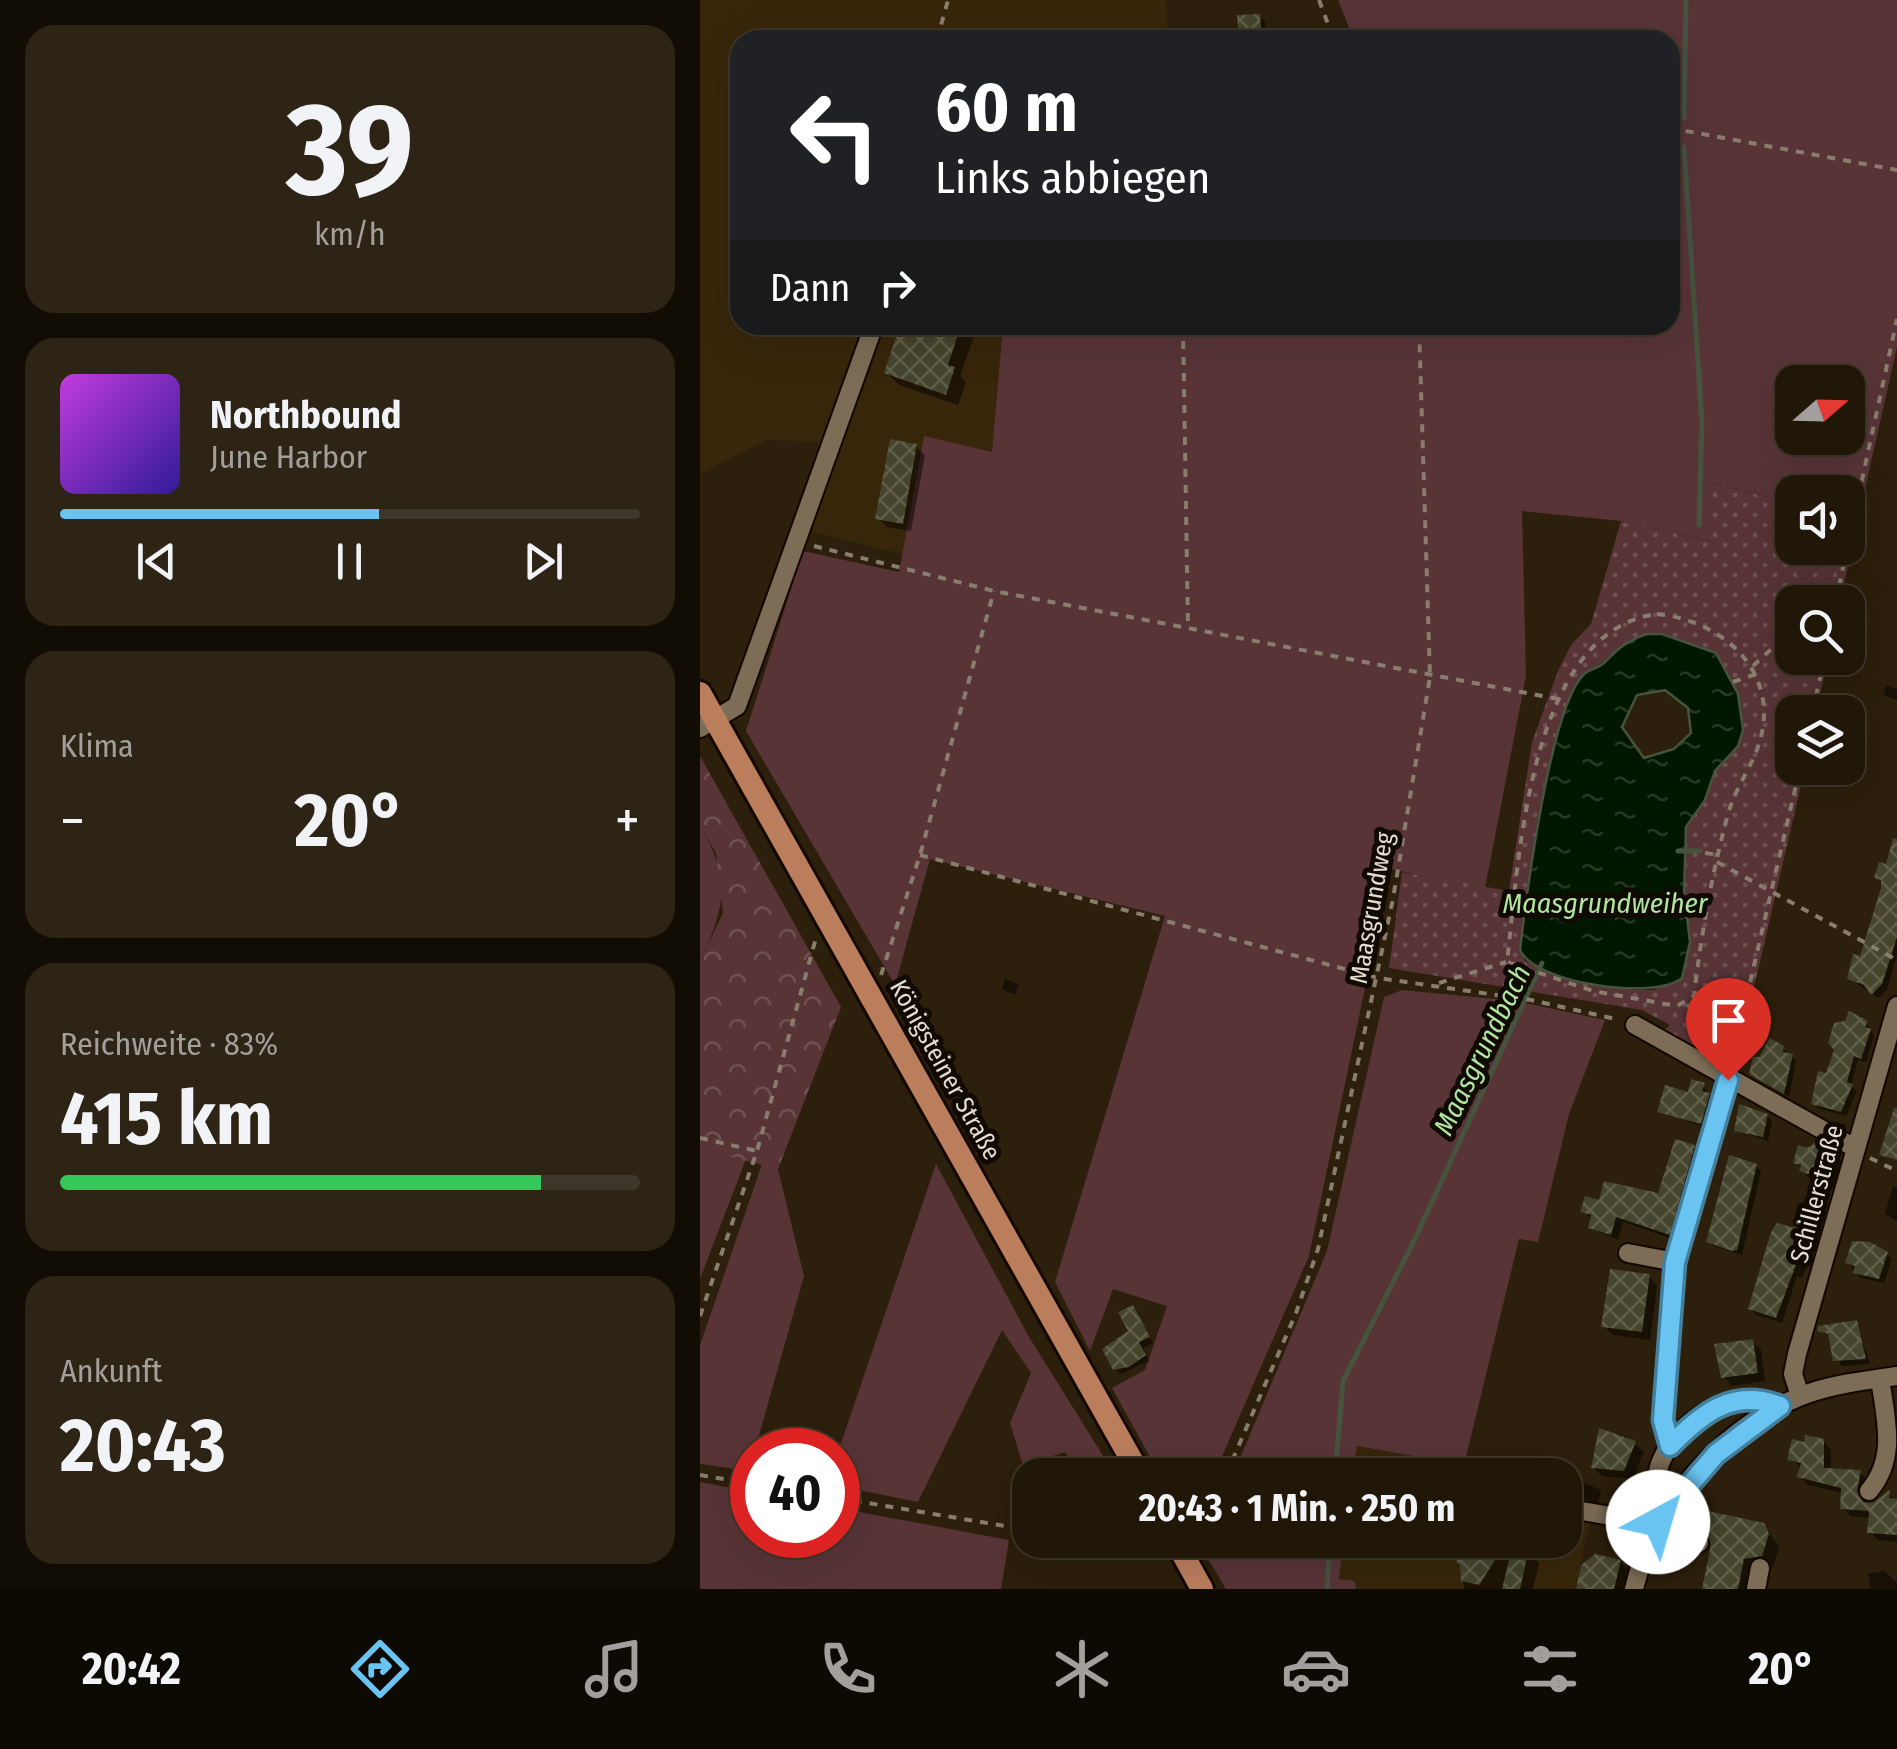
<!DOCTYPE html>
<html lang="de">
<meta charset="utf-8">
<style>
body{margin:0;font-family:"Fira Sans Condensed",sans-serif;background:#2d2416;color:#f1f3f6;height:100vh;display:flex;flex-direction:column;font-size:38px;white-space:nowrap}
*{box-sizing:border-box;margin:0}
p{font-size:32px;color:#a29f9c}
.icon{flex:none;width:55px;height:55px;fill:none;stroke:currentColor;stroke-width:2;stroke-linecap:round;stroke-linejoin:round}
.map{position:relative;flex:1;overflow:hidden}
.side{display:flex;flex-direction:column;gap:25px;padding:25px;background:#120d04;width:700px}
.side>*{flex:none}
.hud{position:absolute;left:30px;top:30px;width:950px;height:305px;border-radius:30px;box-shadow:0 10px 40px #0002,0 0 0 2px #3e3629;background:#202124;color:#fff;overflow:hidden}
.needle{width:65px;rotate:70deg}
.fabs{position:absolute;left:1075px;top:365px;display:grid;gap:20px}
.fabs a{display:grid;place-items:center;width:90px;height:90px;border-radius:20px;background:#211708;box-shadow:0 10px 40px #0002,0 0 0 2px #3e3629;font-size:50px}
.speed{position:absolute;left:30px;top:1428px;display:flex;gap:20px;font-size:50px;font-weight:700;text-align:center}
.speed>*{display:grid;place-content:center;width:130px;height:130px;border-radius:50%;background:#211708;box-shadow:0 10px 40px #0002,0 0 0 2px #3e3629;line-height:1}
.speed .limit{border:15px solid #d22;background:#fff;color:#111}
.pin{position:absolute;display:grid;place-items:center;width:85px;height:85px;color:#fff;margin:-102px -42px;border-radius:50% 50% 50% 0;rotate:-45deg;box-shadow:0 0 10px #0007}
.pin .icon{rotate:45deg}
.me{position:absolute;width:110px;margin:-55px;rotate:39deg;stroke-linejoin:round;filter:drop-shadow(0 0 8px #0008)}
.turn{display:flex;align-items:center;gap:35px;height:210px;padding:0 40px;font-size:45px}
.turn .icon{width:130px;height:130px;stroke-width:2.5}
.turn b{display:block;font-size:70px;line-height:85px}
.then{display:flex;align-items:center;height:95px;padding:0 40px;background:#0003;gap:20px;font-size:38px}
.big{font-size:75px;font-weight:700;line-height:1.1}
.side .tile{flex:1;display:flex;flex-direction:column;justify-content:center;gap:15px;min-width:0;padding:0 35px;border-radius:30px;background:#2d2416}
.side .dial{align-items:center;gap:0}
.dial b{font-size:130px;line-height:1}
.song{display:flex;align-items:center;gap:30px}
.cover{width:120px;height:120px;border-radius:15px;background:linear-gradient(135deg,hsl(290 70% 55%),hsl(250 70% 35%))}
.played{height:10px;border-radius:5px;background:linear-gradient(90deg,#69c4f1 55%,#3e3629 55%)}
.keys{display:flex;justify-content:space-around;direction:ltr}
.heat{display:flex;justify-content:space-between;align-items:center;font-size:55px;direction:ltr}
.charge{height:15px;border-radius:8px;background:linear-gradient(90deg,#34c759 83%,#3e3629 0)}
.trip{position:absolute;left:312px;top:1458px;width:570px;height:100px;border-radius:30px;background:#211708;box-shadow:0 10px 40px #0002,0 0 0 2px #3e3629;font-weight:700;line-height:100px;text-align:center}
.dock{display:flex;height:160px;justify-content:space-around;align-items:center;background:#0d0903;color:#a29f9c}
.dock .icon{width:70px;height:70px}
.dock .selected{color:#69c4f1}
.dock b{font-size:45px;color:#f1f3f6}
main{display:flex;flex:1;min-height:0}
.map>svg:first-child{display:block}
.built{fill:#37260a}
.green{fill:#583437;fill-rule:evenodd}
.forest{fill:url(#forest-crowns)}
.park{fill:url(#park-dots);fill-rule:evenodd}
.water{fill:url(#water-ripples);stroke:#46533f;stroke-width:2.5;fill-rule:evenodd}
.shadow{fill:#0007}
.lines{fill:none;stroke-linecap:round;stroke-linejoin:round}
.stream{stroke:#46533f;stroke-width:5}
.building{fill:url(#building-cross-hatch)}
.minor-casing{stroke:#140800;stroke-width:22}
.major-casing{stroke:#140800;stroke-width:28}
.path{stroke:#897e6e;stroke-width:4;stroke-dasharray:8 8;stroke-linecap:butt}
.minor{stroke:#7d6d57;stroke-width:18}
.major{stroke:#bb7e5d;stroke-width:22}
.route-casing{stroke:#447f9d;stroke-width:25}
.route{stroke:#69c4f1;stroke-width:18}
.labels{text-anchor:middle;dominant-baseline:central;stroke-width:10;stroke-linejoin:round;paint-order:stroke}
.street-label{font-size:25px;fill:#e7ded2;stroke:#100a03}
.water-label{font-size:28px;font-style:italic;fill:#b0e6a0;stroke:#100a03}
</style>
<main>
<section class="side">
<div class="tile dial"><b>39</b><p>km/h</p></div>
<div class="tile">
<div class="song"><i class="cover"></i><div><b>Northbound</b><p>June Harbor</p></div></div>
<div class="played"></div>
<div class="keys"><svg class="icon" aria-label="previous" viewBox="0 0 24 24"><path d="M18 5L8 12l10 7zM5 5v14"/></svg><svg class="icon" aria-label="pause" viewBox="0 0 24 24"><path d="M8 5v14M16 5v14"/></svg><svg class="icon" aria-label="next" viewBox="0 0 24 24"><path d="M6 5l10 7-10 7zM19 5v14"/></svg></div>
</div>
<div class="tile"><p>Klima</p>
<div class="heat"><a>−</a><b class="big">20°</b><a>+</a></div>
</div>
<div class="tile"><p>Reichweite · 83%</p><b class="big">415 km</b><div class="charge"></div></div>
<div class="tile"><p>Ankunft</p><b class="big">20:43</b></div>
</section>
<div class="map">
<svg width="1197" height="1589" viewBox="0 0 1197 1589">
<defs>
<pattern id="forest-crowns" width="20" height="18" patternUnits="userSpaceOnUse" patternTransform="scale(2.5)"><rect width="20" height="18" fill="#583437"/><path d="M2 6a3 3 0 1 1 6 0M12 15a3 3 0 1 1 6 0" fill="none" stroke="#705153"/></pattern>
<pattern id="park-dots" width="8" height="8" patternUnits="userSpaceOnUse" patternTransform="scale(2.5)"><rect width="8" height="8" fill="#583437"/><path d="M2 2h.1M6 6h.1" fill="none" stroke="#705153" stroke-width="1.8" stroke-linecap="round"/></pattern>
<pattern id="water-ripples" width="26" height="14" patternUnits="userSpaceOnUse" patternTransform="scale(2.5)"><rect width="26" height="14" fill="#011700"/><path d="M2 4q2-2 4 0t4 0M15 11q2-2 4 0t4 0" fill="none" stroke="#263824"/></pattern>
<pattern id="building-cross-hatch" width="8" height="8" patternUnits="userSpaceOnUse" patternTransform="scale(2.5)"><rect width="8" height="8" fill="#45442c"/><path d="M0 0l8 8M0 8l8-8" fill="none" stroke="#605f4a"/></pattern>
</defs>
<rect width="100%" height="100%" fill="#2c1f0b"/>
<path class="built" d="M0 0H466L468 40H40V325H303L292 452 224 437 203 554 113 532 118 442 67 440 0 474Z
M656 1446 764 1465 762 1475H653Z
M865 1502 893 1509 875 1589H656L655 1581 639 1579 644 1540H865Z"/>
<path class="green" d="M638 0H1197V347L1158 520 1148 517V492H1092V503L1012 483 1011 541 921 521 822 511 826 676 785 888 690 869 609 1256 514 1475H460L412 1388 445 1370 467 1306 413 1289 390 1351 355 1282 465 916 230 859 195 985 46 731 103 551 199 572 224 436 292 452 303 325H970V40H654ZM1092 382H1148V438H1092Z
M0 826C32 879 25 909 0 961Z
M702 990 816 1001 905 1020 869 1114 838 1242 819 1239 764 1465 657 1446 653 1475H533L627 1251 684 997Z
M0 1149 46 1159 0 1279Z
M62 1164 78 1169 104 1276 49 1471 0 1464V1345Z
M236 1164 329 1337 415 1475H380L365 1452 323 1466 310 1423 331 1373 302 1330 218 1502 138 1486V1452Z
M0 1482 52 1492V1535H138V1508L309 1540 301 1589H0Z
M506 1540H644L639 1579 655 1581 656 1589H526L502 1549Z"/>
<path class="forest" d="M0 756 141 1007 78 1169 0 1149V961L23 913 16 853 0 826Z"/>
<path class="park" d="M1011 483 1092 503V548H1148V517L1158 520 1140 602H1092V658H1128L1116 712H1092V768H1105L1031 1086 948 1044 970 1025 942 1010 689 968 702 872 809 891 832 742 858 671 871 645 891 624 921 521 1010 541ZM985 642 1016 653 1026 669 1041 705 1043 730 1038 746 1015 772 1005 800 986 827 984 891 990 942 955 990C913 991 861 981 824 960 826 881 839 809 861 733 866 715 870 689 883 675 899 657 960 648 985 642Z"/>
<path class="water" d="M947 634H962L1016 653 1038 694 1043 730 1038 746 1015 771 1005 800 986 827 984 891 990 942 982 978C954 1001 834 983 820 950 826 898 850 707 884 674 889 669 899 668 904 663 919 648 926 641 947 634ZM965 690 988 708 991 733 974 749 944 758 922 727 937 695Z"/>
<path class="shadow" d="M559 16 565 22 566 40H541Z
M203 325H278L260 376 266 382 258 405 199 385 187 373Z
M216 446 225 455 211 531 187 527 178 518Z
M1186 686 1197 689V700L1184 695Z
M1197 861V956L1187 989 1178 998 1149 978 1162 960 1183 884 1177 877Z
M305 979 319 984 315 995 302 989Z
M1166 1023 1174 1036 1166 1062 1158 1060 1151 1086 1157 1091 1146 1116 1118 1108 1113 1103 1128 1076Z
M1082 1048 1096 1061 1089 1097 1051 1073Z
M1003 1086 1014 1101 1007 1128 959 1111Z
M1067 1116 1072 1121 1068 1141 1036 1130Z
M994 1148 1001 1154 976 1240 923 1222 918 1240 890 1228 893 1219 883 1212 901 1203 959 1196Z
M1133 1153 1142 1162 1135 1187 1110 1179 1096 1162Z
M1056 1166 1061 1171 1042 1255 1014 1246 1009 1241Z
M1193 1186 1197 1187V1221L1185 1214Z
M1114 1217 1120 1223 1108 1263 1102 1278 1097 1276 1082 1323 1057 1315 1050 1309 1096 1231Z
M1186 1254 1192 1259 1184 1283 1161 1278 1148 1262Z
M949 1277 957 1286 950 1340 913 1335 904 1326Z
M433 1308 453 1343 443 1348 449 1361 421 1374 415 1369 431 1332Z
M1156 1322 1170 1364 1141 1366 1131 1338 1119 1330Z
M1052 1342 1061 1350 1065 1381 1032 1386 1024 1377Z
M901 1431 926 1436 944 1452 933 1479 902 1476 893 1467Z
M1123 1441 1131 1450V1471L1160 1473 1168 1481 1166 1504H1176L1186 1493 1197 1501V1542L1178 1540 1170 1532 1171 1518 1151 1516 1143 1508V1493L1108 1485 1100 1477 1102 1468 1090 1459 1106 1445Z
M879 1481 901 1490 898 1504 875 1496Z
M1063 1525 1079 1547 1073 1567 1055 1570 1051 1589H1005L1013 1551Z
M757 1540H838L819 1543 839 1563 833 1589H764Z
M920 1562 928 1571 925 1589H879Z
M1184 1571 1197 1583V1589H1171L1168 1574Z"/>
<g class="lines">
<path class="stream" d="M984 118 986 0
M984 147 1002 423 999 525
M978 851H1000
M635 1475 643 1381 714 1241 842 963
M627 1589 630 1540"/>
</g>
<path class="building" d="M560 14 562 40H539L537 15Z
M200 325H261L248 365 255 367 246 395 184 373Z
M190 439 217 444 203 524 175 519Z
M1193 838 1197 839V937L1182 984 1171 995 1164 985 1147 979 1153 954 1160 956 1181 888V880L1174 878 1179 862 1186 864Z
M1149 1011 1168 1021 1165 1027 1171 1029 1161 1059 1154 1056 1147 1082 1153 1084 1141 1112 1111 1104 1118 1071 1126 1073 1134 1050 1128 1043 1134 1023 1145 1021Z
M1070 1038 1084 1046 1083 1052 1093 1054 1084 1094 1049 1074 1053 1057H1059Z
M991 1079 1005 1083 1002 1091 1010 1093 1001 1124 957 1112 965 1085 988 1092Z
M1039 1104 1068 1114 1063 1137 1034 1131Z
M1194 1108H1197V1160L1179 1155Z
M975 1139 995 1145 970 1235 916 1217 911 1235 888 1228 891 1215 880 1212 885 1196 899 1200 904 1181 958 1193Z
M1117 1141 1135 1151 1126 1180 1099 1171 1101 1165 1093 1163 1098 1145 1107 1148Z
M1029 1155 1057 1164 1037 1250 1032 1251 1006 1242Z
M1099 1210 1115 1214 1076 1318 1048 1309 1071 1232 1077 1223 1094 1228Z
M1152 1241 1170 1242 1188 1252 1179 1279 1153 1273 1155 1266 1145 1263Z
M910 1269 950 1274 942 1332 901 1327Z
M433 1305 450 1337 439 1342 446 1355 429 1367 413 1370 402 1349 428 1331 418 1312Z
M1157 1320 1166 1359 1133 1361 1128 1334 1117 1331 1118 1326Z
M1053 1339 1058 1373 1021 1378 1014 1344Z
M899 1428 936 1441 924 1471 891 1468Z
M1105 1435 1124 1439V1468L1161 1470 1157 1491 1163 1502 1173 1503 1190 1490 1189 1498 1197 1499V1535L1167 1533 1169 1511 1140 1509 1141 1488 1097 1477 1101 1463 1087 1460 1092 1439 1104 1442Z
M1008 1511 1064 1523 1069 1534 1062 1556 1044 1559 1038 1589H1002L1011 1545 1004 1532Z
M755 1540H808L779 1585 761 1581 760 1566 749 1551Z
M814 1540 829 1549 820 1589H802Z
M895 1554 921 1560 914 1589H876L881 1565Z"/>
<g class="lines">
<defs>
<path id="minor" d="M0 728 37 706 174 325
M935 1025 1155 1148
M928 1253 975 1262
M1100 1396 1093 1374 1097 1354 1197 1006
M970 1447 963 1420 975 1262 1027 1080
M1169 1491C1197 1458 1186 1420 1180 1379
M865 1508 957 1524
M958 1522C958 1503 953 1477 962 1459 982 1415 1035 1389 1080 1406
M952 1533 999 1543
M934 1589C953 1507 1021 1429 1099 1397 1130 1384 1164 1381 1197 1376
M1056 1589 1060 1568"/>
<path id="major" d="M0 693 440 1475
M475 1540 502 1589"/>
</defs>
<use href="#minor" class="minor-casing"/>
<use href="#major" class="major-casing"/>
<path class="path" d="M619 0 634 40
M237 40 248 0
M970 128 1197 170
M483 325 488 629
M1148 544 1197 319
M114 546 294 591 858 699
M1125 602 1137 587
M1136 602 1147 548
M957 614C1022 620 1082 672 1059 744 1051 768 1035 789 1028 814 1012 872 1001 936 994 996L977 1006 893 991 807 962C819 861 828 631 957 614Z
M1053 666 1092 630
M1033 682 1056 674
M1112 712 1125 658
M1005 853 1019 855
M220 855 678 978 831 1000 920 1020
M1017 862 1197 960
M181 975 220 855 294 591
M739 983 806 962
M988 1004 1008 1045
M1032 1060 1100 768
M0 1138 57 1151
M1170 1158 1197 1171
M0 1316 57 1151 116 938
M0 1475 52 1484
M526 1475 596 1313 618 1249 693 899 730 677 719 325
M138 1498 317 1528 330 1524
M823 1543 826 1540"/>
<use href="#minor" class="minor"/>
<use href="#major" class="major"/>
</g>
<g class="lines">
<defs>
<path id="route" d="M958 1522 1016 1454 1080 1406C1033 1388 1002 1413 970 1446L963 1420 975 1262 1028 1080"/>
</defs>
<use href="#route" class="route-casing"/>
<use href="#route" class="route"/>
</g>
<g class="labels">
<g class="street-label">
<text transform="translate(672 908) rotate(-80)">Maasgrundweg</text>
<text transform="translate(245 1070) rotate(61)">Königsteiner Straße</text>
<text transform="translate(1117 1194) rotate(-75)">Schillerstraße</text>
</g>
<g class="water-label">
<text x="905" y="903">Maasgrundweiher</text>
<text transform="translate(782 1050) rotate(-64)">Maasgrundbach</text>
</g>
</g>
</svg>
<div class="fabs">
<a><svg class="needle" viewBox="-14 -14 28 28"><path d="M0-13l5 13h-10z" fill="#e53935"/><path d="M0 13l5-13h-10z" fill="#a29f9c"/></svg></a>
<a><svg class="icon" aria-label="sound" viewBox="0 0 24 24"><path d="M4 9h4l5-4v14l-5-4H4zM17 9q2 3 0 6"/></svg></a>
<a><svg class="icon" aria-label="search" viewBox="0 0 24 24"><circle cx="10" cy="10" r="6"/><path d="M15 15l6 6"/></svg></a>
<a><svg class="icon" aria-label="layers" viewBox="0 0 24 24"><path d="M12 4l9 5-9 5-9-5zM3 14l9 5 9-5"/></svg></a>
</div>
<div class="speed"><div class="limit">40</div></div>
<div class="pin" style="left:1028px;top:1080px;background:#d93025"><svg class="icon" aria-label="arrive" viewBox="0 0 24 24"><path d="M6 21V4h12l-3 4 3 4H6"/></svg></div>
<svg class="me" style="left:958px;top:1522px" viewBox="-20 -20 40 40"><circle r="19" fill="#fff"/><path d="M0-13L10 11 0 6-10 11z" fill="#69c4f1"/></svg>
<div class="trip">20:43 · 1 Min. · 250 m</div>
<div class="hud">
<div class="turn"><svg class="icon" aria-label="left" viewBox="0 0 24 24"><path d="M17 20v-9H6M10 6l-5 5 5 5"/></svg><div><b>60 m</b>Links abbiegen</div></div>
<div class="then">Dann<svg class="icon" aria-label="right" viewBox="0 0 24 24"><path d="M7 20v-9h11M14 6l5 5-5 5"/></svg></div>
</div>
</div>
</main>
<nav class="dock">
<b>20:42</b>
<svg class="icon selected" aria-label="directions" viewBox="0 0 24 24"><path d="M12 3l9 9-9 9-9-9zM9 14v-3h6M13 9l2 2-2 2"/></svg>
<svg class="icon" aria-label="music" viewBox="0 0 24 24"><path d="M9 18V5l10-2v13"/><circle cx="6" cy="18" r="3"/><circle cx="16" cy="16" r="3"/></svg>
<svg class="icon" aria-label="phone" viewBox="0 0 24 24"><path d="M5 4h4l2 5-3 2q2 4 5 5l2-3 5 2v4C11 20 4 13 5 4z"/></svg>
<svg class="icon" aria-label="climate" viewBox="0 0 24 24"><path d="M12 3v18M4 7l16 10M4 17L20 7"/></svg>
<svg class="icon" aria-label="car" viewBox="0 0 24 24"><path d="M5 17H2v-5l4-1 3-4h7l3 4 3 1v5h-3M9 17h6M6 11h13"/><circle cx="7" cy="17" r="2"/><circle cx="17" cy="17" r="2"/></svg>
<svg class="icon" aria-label="filters" viewBox="0 0 24 24"><path d="M4 7h16M4 17h16"/><circle cx="9" cy="7" r="2"/><circle cx="15" cy="17" r="2"/></svg>
<b>20°</b>
</nav>
